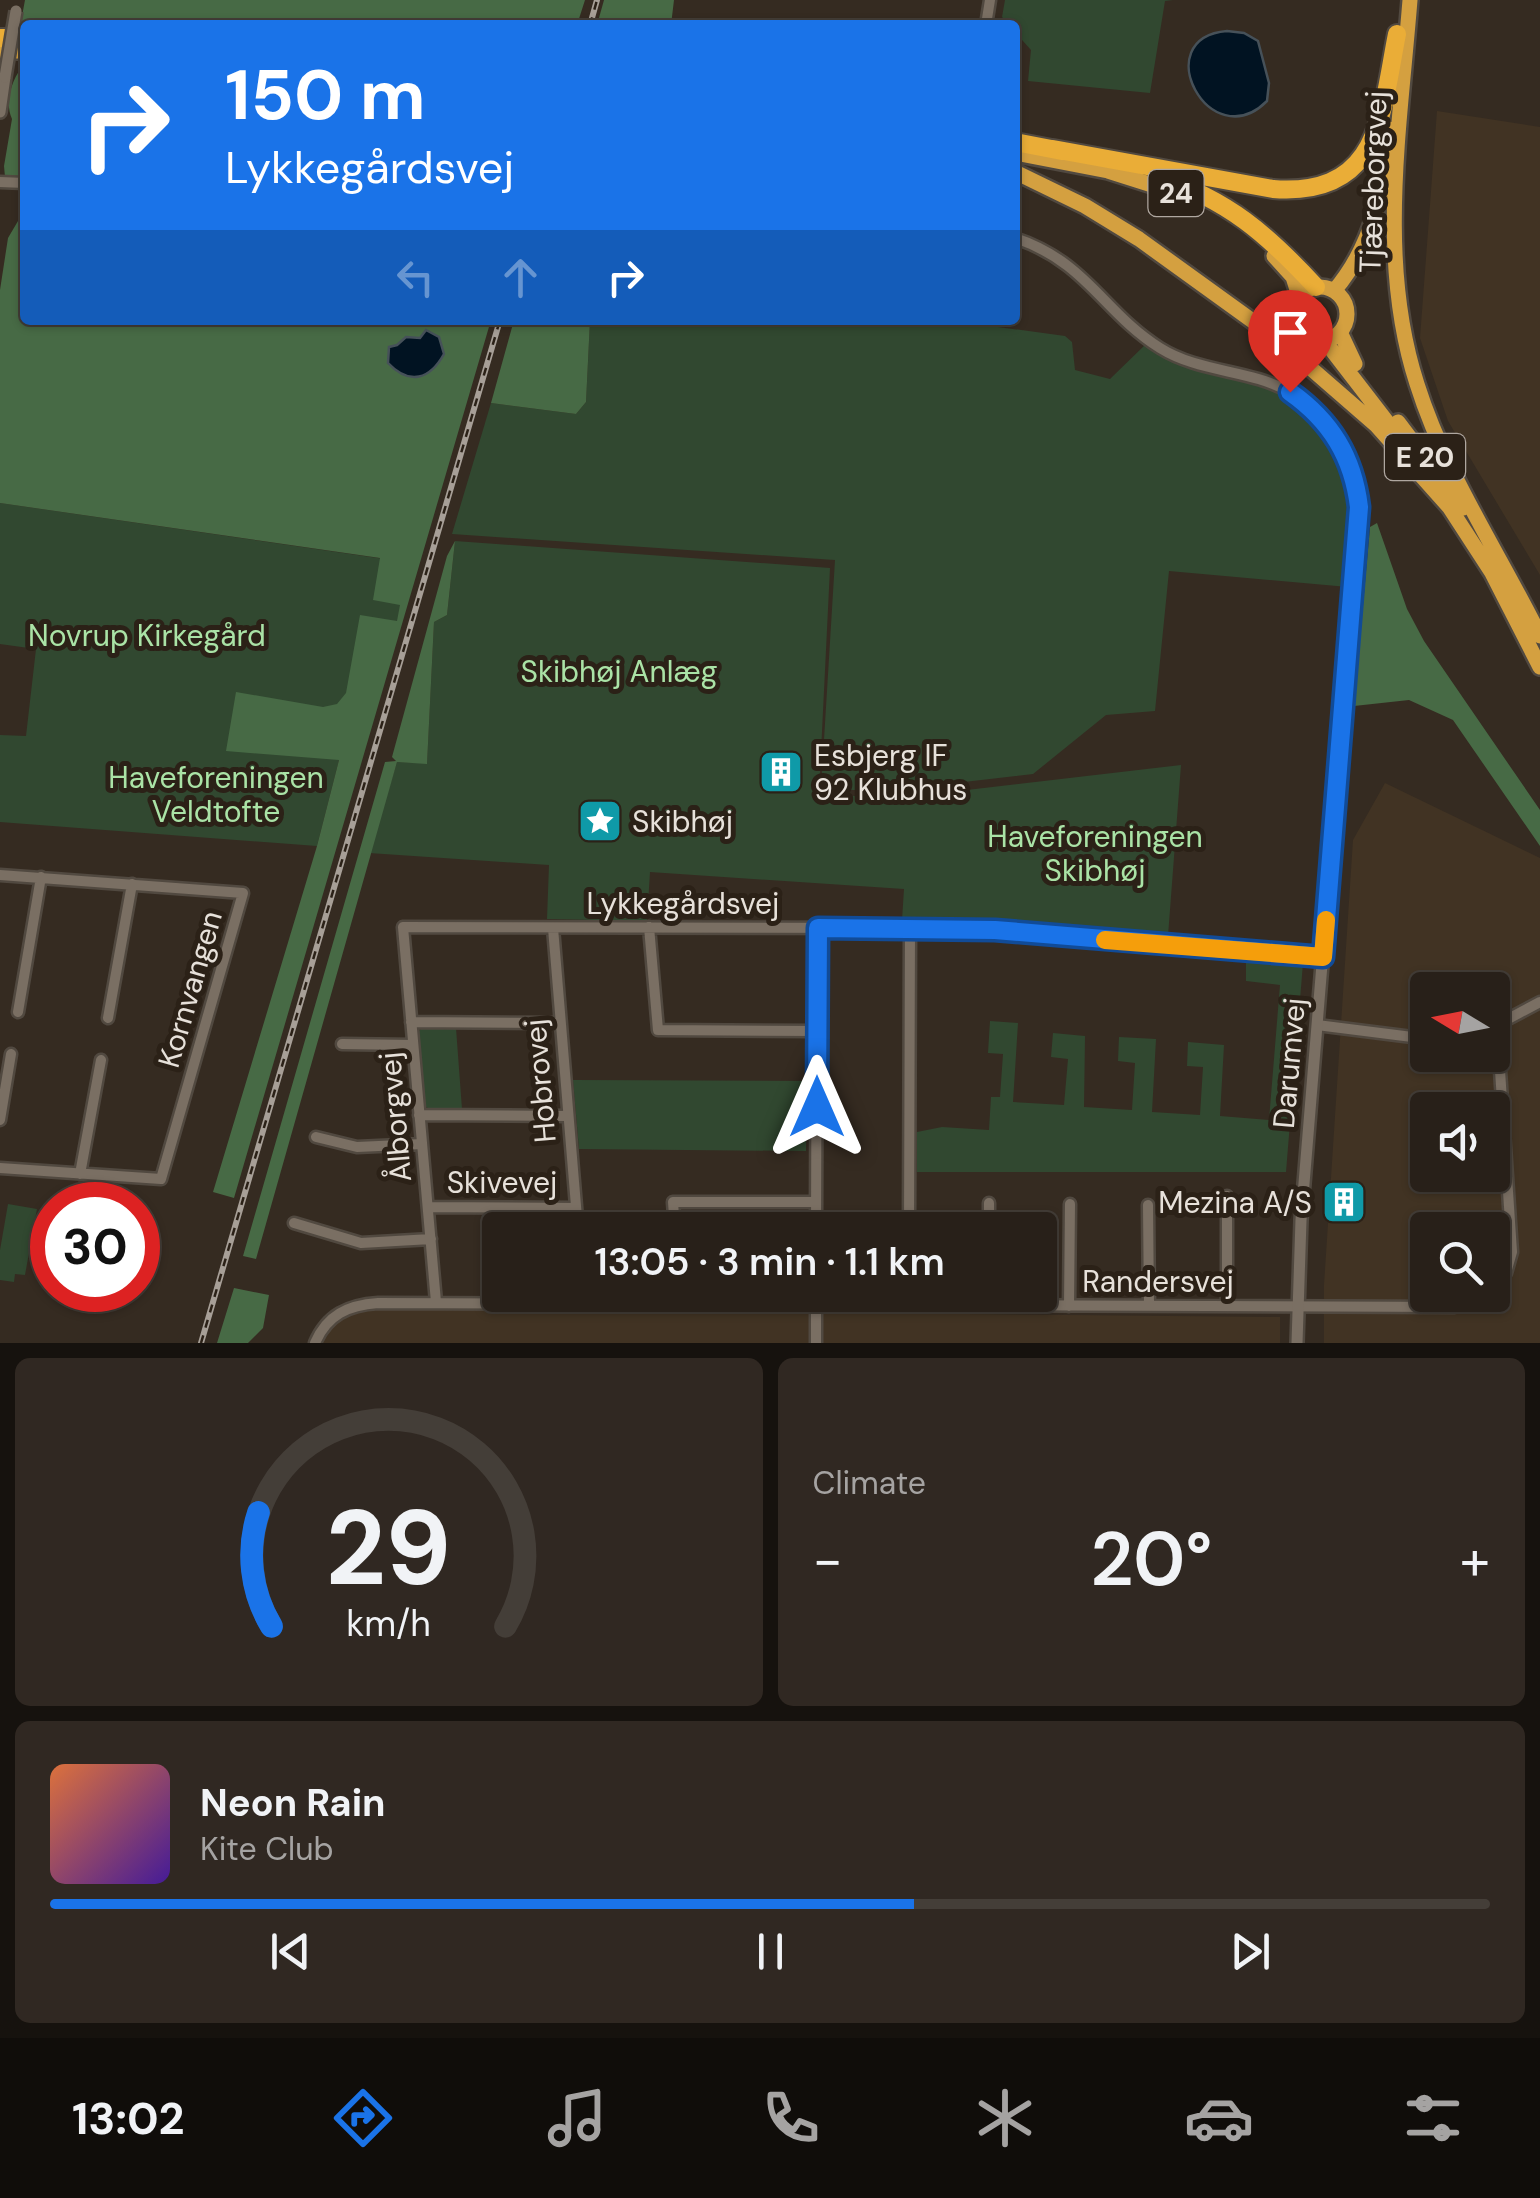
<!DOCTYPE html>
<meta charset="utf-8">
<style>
body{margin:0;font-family:"DM Sans",sans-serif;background:#302822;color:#f1f3f6;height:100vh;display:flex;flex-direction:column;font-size:38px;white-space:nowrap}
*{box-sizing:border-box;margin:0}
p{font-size:32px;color:#a5a3a2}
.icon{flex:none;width:55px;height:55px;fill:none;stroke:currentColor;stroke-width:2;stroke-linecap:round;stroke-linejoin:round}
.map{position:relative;height:1343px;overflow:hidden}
.side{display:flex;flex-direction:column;gap:15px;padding:15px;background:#16120e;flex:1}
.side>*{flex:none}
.hud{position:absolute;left:20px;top:20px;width:1000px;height:305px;border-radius:10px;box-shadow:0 2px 8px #0004,0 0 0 2px #443e38;background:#1a73e8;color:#fff;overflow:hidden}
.needle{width:65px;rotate:280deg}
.buttons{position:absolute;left:1410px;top:972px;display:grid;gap:20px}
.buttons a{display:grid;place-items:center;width:100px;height:100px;border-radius:10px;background:#282019;box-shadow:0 2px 8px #0004,0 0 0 2px #443e38;font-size:50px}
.speed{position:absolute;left:30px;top:1182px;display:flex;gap:20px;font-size:50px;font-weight:700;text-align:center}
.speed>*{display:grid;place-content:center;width:130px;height:130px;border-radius:50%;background:#282019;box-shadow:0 2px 8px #0004,0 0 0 2px #443e38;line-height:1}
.speed .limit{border:15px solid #d22;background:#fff;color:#111}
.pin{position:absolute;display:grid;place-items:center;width:85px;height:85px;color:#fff;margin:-102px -42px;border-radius:50% 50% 50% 0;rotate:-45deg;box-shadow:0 0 10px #0007}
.pin .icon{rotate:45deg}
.me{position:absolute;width:110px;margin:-55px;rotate:0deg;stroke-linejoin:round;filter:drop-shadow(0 0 8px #0008)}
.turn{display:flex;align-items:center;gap:35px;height:210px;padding:0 40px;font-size:45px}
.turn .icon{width:130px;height:130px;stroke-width:2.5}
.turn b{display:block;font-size:70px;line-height:85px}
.lanes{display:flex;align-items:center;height:95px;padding:0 40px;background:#0003;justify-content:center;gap:50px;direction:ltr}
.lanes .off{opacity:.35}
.big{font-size:75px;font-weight:600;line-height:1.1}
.side .card{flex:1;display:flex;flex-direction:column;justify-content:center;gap:15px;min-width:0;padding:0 35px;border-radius:15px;background:#302822}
.side .dial{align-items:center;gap:0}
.dial svg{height:260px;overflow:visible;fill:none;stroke:#443e38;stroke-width:7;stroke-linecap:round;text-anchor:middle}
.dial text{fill:#f1f3f6;stroke:none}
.song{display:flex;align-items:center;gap:30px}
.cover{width:120px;height:120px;border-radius:15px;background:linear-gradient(135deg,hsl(20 70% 55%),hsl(260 70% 35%))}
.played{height:10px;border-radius:5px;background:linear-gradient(90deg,#1a73e8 60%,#443e38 60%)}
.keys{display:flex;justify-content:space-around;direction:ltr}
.heat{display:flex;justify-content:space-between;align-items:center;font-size:55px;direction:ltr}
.side .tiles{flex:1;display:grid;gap:15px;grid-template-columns:1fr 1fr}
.card:last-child{grid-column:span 2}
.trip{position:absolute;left:482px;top:1212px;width:575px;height:100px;border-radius:10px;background:#282019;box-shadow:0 2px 8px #0004,0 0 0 2px #443e38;font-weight:600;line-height:100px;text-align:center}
.tab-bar{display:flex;height:160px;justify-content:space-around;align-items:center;background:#100d0a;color:#a5a3a2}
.tab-bar .icon{width:70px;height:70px}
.tab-bar .on{color:#1a73e8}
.tab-bar b{font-size:45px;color:#f1f3f6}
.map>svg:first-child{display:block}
.built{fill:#413323;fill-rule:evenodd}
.green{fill:#314830}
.forest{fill:#476a45}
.water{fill:#011322;stroke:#465159;stroke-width:2.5}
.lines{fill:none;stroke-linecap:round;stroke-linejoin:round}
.minor-casing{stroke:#514940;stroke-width:15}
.tertiary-casing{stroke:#514940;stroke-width:16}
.trunk-casing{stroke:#514940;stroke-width:20}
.motorway-casing{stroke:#514940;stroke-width:22}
.minor{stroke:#7a6f63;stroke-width:10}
.tertiary{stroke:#7a6f63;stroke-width:11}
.trunk{stroke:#d4a040;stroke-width:15}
.motorway{stroke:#eaad37;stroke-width:18}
.rail-casing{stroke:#a79f97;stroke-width:6}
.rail{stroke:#2b2117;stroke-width:2.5;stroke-dasharray:8;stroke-linecap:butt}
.tertiary-bridge-casing{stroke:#514940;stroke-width:16;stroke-linecap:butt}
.tertiary-bridge{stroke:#7a6f63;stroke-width:11}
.route-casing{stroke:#114b97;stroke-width:25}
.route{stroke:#1a73e8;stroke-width:18}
.slow{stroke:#f59e0b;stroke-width:18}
.labels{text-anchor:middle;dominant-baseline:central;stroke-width:10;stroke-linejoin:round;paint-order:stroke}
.shield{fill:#2b2117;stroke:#afa7a0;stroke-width:2.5}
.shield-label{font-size:28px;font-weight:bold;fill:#e7e1da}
.street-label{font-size:30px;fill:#e7e1da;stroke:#2b2117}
.park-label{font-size:30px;fill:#aae3a6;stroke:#2b2117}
.poi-label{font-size:30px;fill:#e7e1da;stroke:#2b2117;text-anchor:start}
</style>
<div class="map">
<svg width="1540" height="1343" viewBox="0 0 1540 1343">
<rect width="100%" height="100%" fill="#352b21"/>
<path class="built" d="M1437 111 1540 127V575L1448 421 1420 338Z
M1385 783 1540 858V1343H1324V1285L1353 840ZM1428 990H1492V1055H1428ZM1428 1110H1492V1175H1428ZM1428 1230H1492V1295H1428Z
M361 1308 1280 1317V1343H323L335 1322Z"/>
<path class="green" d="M1005 0H1173L1165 1 1150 93 1028 81 1031 50 1015 32V25H1009L1002 17Z
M590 320H967L969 323 1065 336 1072 342 1075 370 1110 379 1147 343C1160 351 1173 361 1187 367 1210 377 1238 376 1262 385 1356 423 1356 501 1348 587L1169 571 1155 711 1106 715 1033 774 886 791 821 789 835 560 452 534 491 403 576 414 586 402Z
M0 503 419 564 360 761 339 760 317 846 0 822V735L26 736 36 649 0 644Z
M455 541 830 568 819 793 890 799 1181 765 1168 936 902 920 904 889 650 872 647 921 547 919 549 865 369 853 397 762 427 763 434 622 447 615Z
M1246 956 1303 963 1286 1172H917V1132L942 1127 989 1130 991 1097H1000L1003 1054 988 1053 990 1021 1018 1023 1013 1102 1064 1105 1068 1059 1051 1057 1053 1033 1085 1036 1084 1107 1132 1110 1135 1063 1118 1061 1119 1037 1156 1039 1152 1112 1200 1115 1203 1067 1187 1066 1188 1042 1224 1045 1220 1116 1269 1120 1280 985 1246 981Z
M422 1028H456L462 1109H429L425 1106 418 1032Z
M573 1080 807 1081 806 1151 579 1149Z
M8 1204 37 1209 25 1275 15 1274 14 1282 0 1280V1250Z"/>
<path class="forest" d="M25 0H585L577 25 20 27Z
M604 0H674L671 25H597Z
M25 64V177H5L4 166 12 119C4 102 12 77 25 64Z
M25 216V320H491L234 1198 213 1192 317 846 339 760 226 751 236 692 323 707 337 704 346 693 360 615 397 621 400 605 373 600 380 558 0 503V290L8 238 18 221Z
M514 320H590L586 402 576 414 491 403Z
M1377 523 1407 609 1424 641 1540 810V846L1453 720 1409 700 1354 706 1370 527Z
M455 541 447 615 434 622 427 764 397 762 256 1259 243 1256 385 762 396 761 392 757 447 556Z
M234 1288 269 1295 263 1328 248 1343H217Z"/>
<path class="water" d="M1227 31 1244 33 1258 41 1269 83 1267 101C1210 158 1146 38 1227 31Z
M426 330 439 337 444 354C430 379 410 386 388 363L389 347 397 345 406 337 420 338Z"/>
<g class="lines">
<defs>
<path id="minor" d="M986 25 990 0
M0 182 25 183
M1015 238C1087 262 1103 312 1160 348 1200 373 1249 369 1290 392
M0 875 243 893 161 1179 0 1168
M649 927 658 1030 817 1031
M553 928 578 1230
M18 1012 41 877
M108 1018 132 884
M411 1022 560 1023
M1317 1025 1428 1039
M1493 1027 1540 1002
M342 1044 413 1045
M419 1115 568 1116
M0 1120 11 1054
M316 1137 357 1147 422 1144
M80 1174 101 1060
M1227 1196V1306
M1148 1205 1149 1306
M428 1207 576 1208
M294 1223 361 1243 431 1239
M675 1230 673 1202H816
M816 1230 817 928
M909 1230 910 928
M989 1230V1203
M1492 1291 1506 1273 1512 1252 1497 1025
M436 1302 403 927 930 928 1030 933 1323 957
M1069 1306 1070 1204
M315 1343C327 1315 348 1305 378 1303L1454 1307 1476 1302 1488 1295
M816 1343V1295"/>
<path id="tertiary" d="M0 112 5 77
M1290 392C1332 422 1357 462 1359 514L1301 1220 1297 1343"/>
<path id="trunk" d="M1410 0C1400 127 1377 261 1417 384 1445 473 1499 553 1540 636
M0 51H25
M1015 153 1108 171 1171 191
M1015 172 1085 206 1139 239 1276 338 1376 425 1450 508
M1274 256 1293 277 1299 296
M1293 314a27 27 0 1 1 54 0a27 27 0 1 1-54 0Z
M1334 291C1374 244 1384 188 1389 129
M1340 332 1355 364
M1324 340 1398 436
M1398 422 1463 508
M1444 499 1492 573 1540 667"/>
<path id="motorway" d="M0 38H25
M1015 142 1062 151
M1053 149 1273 189C1381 197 1381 114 1397 34
M1159 177C1228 200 1267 234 1316 287"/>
</defs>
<use href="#minor" class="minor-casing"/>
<use href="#tertiary" class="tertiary-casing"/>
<use href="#trunk" class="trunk-casing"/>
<use href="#motorway" class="motorway-casing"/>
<use href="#minor" class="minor"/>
<use href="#tertiary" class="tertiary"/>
<use href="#trunk" class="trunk"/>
<use href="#motorway" class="motorway"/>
<defs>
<path id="rail" d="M590 25 597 0
M201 1343 500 320"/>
</defs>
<use href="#rail" class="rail-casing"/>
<use href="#rail" class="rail"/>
<defs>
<path id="tertiary-bridge" d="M5 77 16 11"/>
</defs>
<use href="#tertiary-bridge" class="tertiary-bridge-casing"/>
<use href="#tertiary-bridge" class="tertiary-bridge"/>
</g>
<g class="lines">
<defs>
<path id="route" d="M817 1107 818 928 995 930 1323 957 1359 507C1353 457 1331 421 1290 392"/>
</defs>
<use href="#route" class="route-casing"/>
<use href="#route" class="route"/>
<path class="slow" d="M1105 940 1323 957 1326 920"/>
</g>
<defs>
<symbol id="building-square" viewBox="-11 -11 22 22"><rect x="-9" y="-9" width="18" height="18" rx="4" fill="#0f9aa8" stroke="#2b2117"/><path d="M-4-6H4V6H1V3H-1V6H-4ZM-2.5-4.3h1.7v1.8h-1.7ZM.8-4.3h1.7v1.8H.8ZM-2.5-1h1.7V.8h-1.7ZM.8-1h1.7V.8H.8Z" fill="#fff"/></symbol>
<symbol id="sight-square" viewBox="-11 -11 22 22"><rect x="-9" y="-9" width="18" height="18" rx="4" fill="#0f9aa8" stroke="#2b2117"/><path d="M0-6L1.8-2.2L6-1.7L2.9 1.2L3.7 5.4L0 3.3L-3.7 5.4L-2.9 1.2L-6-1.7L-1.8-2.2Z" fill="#fff"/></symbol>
</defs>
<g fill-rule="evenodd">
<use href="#building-square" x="756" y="747" width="50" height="50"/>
<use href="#sight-square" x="575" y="796" width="50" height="50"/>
<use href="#building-square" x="1319" y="1177" width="50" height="50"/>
</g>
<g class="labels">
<g class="shield">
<rect x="1148.5" y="170" width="55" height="46" rx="8"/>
<rect x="1385" y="434" width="80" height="46" rx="8"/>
</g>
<g class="shield-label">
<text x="1176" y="193">24</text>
<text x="1425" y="457">E 20</text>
</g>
<g class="street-label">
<text transform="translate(1373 182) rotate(-88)">Tjæreborgvej</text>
<text x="683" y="903">Lykkegårdsvej</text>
<text transform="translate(190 989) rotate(-74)">Kornvangen</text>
<text transform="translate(1289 1063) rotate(-85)">Darumvej</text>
<text transform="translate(540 1081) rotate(-95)">Hobrovej</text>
<text transform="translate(395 1117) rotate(-95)">Ålborgvej</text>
<text x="502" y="1182">Skivevej</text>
<text x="1158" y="1281">Randersvej</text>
</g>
<g class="park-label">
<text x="147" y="635">Novrup Kirkegård</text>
<text x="619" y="671">Skibhøj Anlæg</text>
<text x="216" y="777">Haveforeningen<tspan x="216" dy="34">Veldtofte</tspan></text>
<text x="1095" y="836">Haveforeningen<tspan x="1095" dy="34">Skibhøj</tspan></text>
</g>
<g class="poi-label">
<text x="814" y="755">Esbjerg IF<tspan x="814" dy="34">92 Klubhus</tspan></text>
<text x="632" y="821">Skibhøj</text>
<text x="1312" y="1202" text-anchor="end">Mezina A/S</text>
</g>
</g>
</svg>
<div class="buttons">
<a><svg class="needle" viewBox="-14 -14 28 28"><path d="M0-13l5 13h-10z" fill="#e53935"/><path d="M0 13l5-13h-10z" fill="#a5a3a2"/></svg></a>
<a><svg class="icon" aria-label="sound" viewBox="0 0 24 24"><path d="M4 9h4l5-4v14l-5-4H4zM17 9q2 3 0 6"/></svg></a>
<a><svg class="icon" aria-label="search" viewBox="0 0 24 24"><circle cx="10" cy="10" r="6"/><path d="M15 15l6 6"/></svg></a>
</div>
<div class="speed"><div class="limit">30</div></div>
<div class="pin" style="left:1290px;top:392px;background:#d93025"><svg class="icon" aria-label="arrive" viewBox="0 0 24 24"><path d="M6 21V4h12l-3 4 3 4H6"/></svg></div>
<svg class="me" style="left:817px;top:1107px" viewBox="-20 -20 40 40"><path d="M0-17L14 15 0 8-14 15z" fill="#1a73e8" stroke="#fff" stroke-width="4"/></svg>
<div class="trip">13:05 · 3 min · 1.1 km</div>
<div class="hud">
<div class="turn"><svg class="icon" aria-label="right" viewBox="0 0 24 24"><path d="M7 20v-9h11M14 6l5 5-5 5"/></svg><div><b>150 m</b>Lykkegårdsvej</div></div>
<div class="lanes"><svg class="icon off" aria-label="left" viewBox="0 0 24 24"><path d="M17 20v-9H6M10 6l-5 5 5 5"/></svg><svg class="icon off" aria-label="ahead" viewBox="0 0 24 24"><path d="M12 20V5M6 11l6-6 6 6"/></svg><svg class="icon" aria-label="right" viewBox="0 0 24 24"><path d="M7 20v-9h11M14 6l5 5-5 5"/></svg></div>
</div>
</div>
<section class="side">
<div class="tiles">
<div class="card dial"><svg viewBox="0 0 100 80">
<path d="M14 69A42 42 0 1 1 86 69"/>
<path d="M14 69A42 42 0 0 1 10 34" stroke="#1a73e8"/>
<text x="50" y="56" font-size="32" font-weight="700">29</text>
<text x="50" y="72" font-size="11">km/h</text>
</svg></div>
<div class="card"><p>Climate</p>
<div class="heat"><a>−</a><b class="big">20°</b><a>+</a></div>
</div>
<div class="card">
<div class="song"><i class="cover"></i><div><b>Neon Rain</b><p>Kite Club</p></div></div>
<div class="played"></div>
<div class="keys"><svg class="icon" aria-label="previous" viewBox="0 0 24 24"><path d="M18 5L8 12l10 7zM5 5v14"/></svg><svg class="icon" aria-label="pause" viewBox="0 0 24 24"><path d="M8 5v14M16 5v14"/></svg><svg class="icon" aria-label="next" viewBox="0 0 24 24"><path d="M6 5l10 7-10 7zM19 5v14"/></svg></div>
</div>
</div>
</section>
<nav class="tab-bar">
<b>13:02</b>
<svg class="icon on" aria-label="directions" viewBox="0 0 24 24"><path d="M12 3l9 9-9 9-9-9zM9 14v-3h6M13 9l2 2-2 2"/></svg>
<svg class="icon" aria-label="music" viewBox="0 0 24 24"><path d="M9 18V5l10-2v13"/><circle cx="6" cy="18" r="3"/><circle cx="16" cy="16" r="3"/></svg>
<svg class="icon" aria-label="phone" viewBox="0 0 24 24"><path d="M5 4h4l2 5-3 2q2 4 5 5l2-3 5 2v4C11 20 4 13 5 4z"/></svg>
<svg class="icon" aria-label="climate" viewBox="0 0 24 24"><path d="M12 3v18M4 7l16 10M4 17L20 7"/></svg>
<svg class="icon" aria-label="car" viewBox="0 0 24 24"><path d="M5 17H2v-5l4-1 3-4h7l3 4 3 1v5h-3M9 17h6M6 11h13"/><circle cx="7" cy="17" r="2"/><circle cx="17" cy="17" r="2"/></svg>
<svg class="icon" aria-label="filters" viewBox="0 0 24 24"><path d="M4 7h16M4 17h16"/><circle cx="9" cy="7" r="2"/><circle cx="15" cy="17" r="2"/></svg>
</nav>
